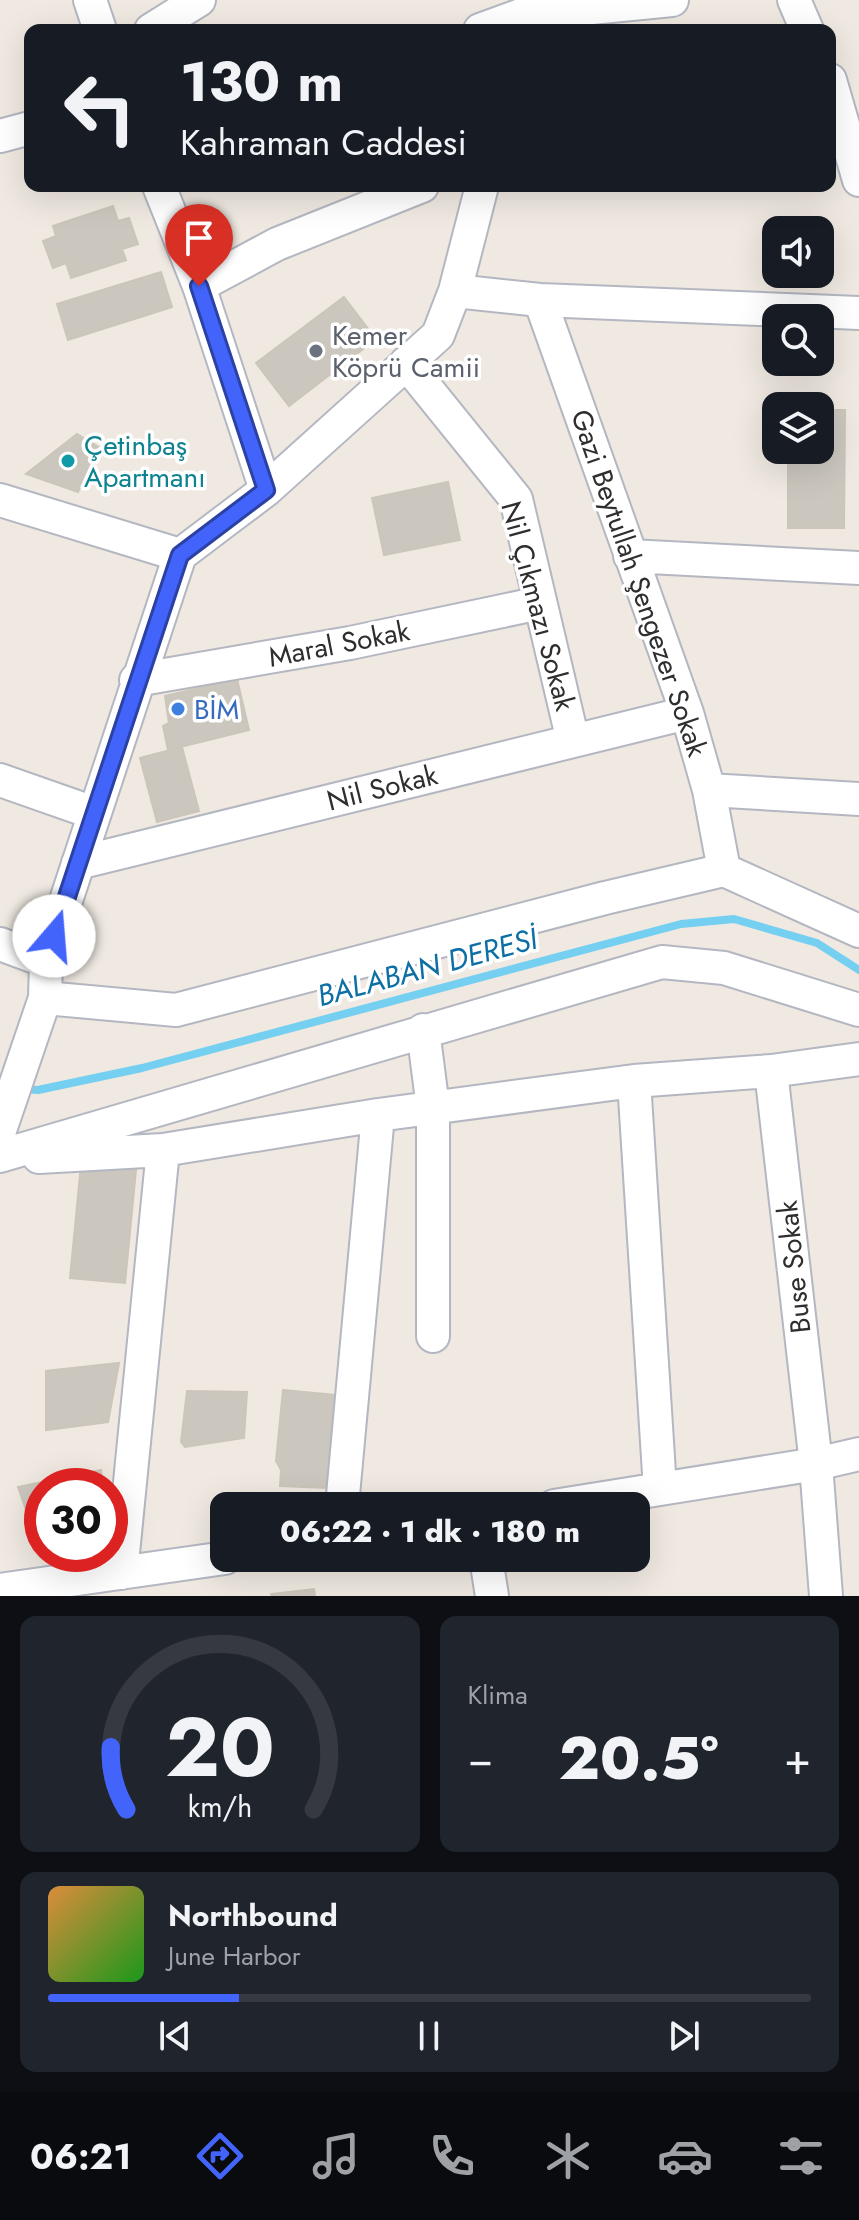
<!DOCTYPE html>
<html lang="tr">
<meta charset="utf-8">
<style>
body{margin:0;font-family:Jost,sans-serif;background:#20242c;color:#f1f3f6;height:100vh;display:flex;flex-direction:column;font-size:30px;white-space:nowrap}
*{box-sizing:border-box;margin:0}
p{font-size:26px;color:#9ea1a6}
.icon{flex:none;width:44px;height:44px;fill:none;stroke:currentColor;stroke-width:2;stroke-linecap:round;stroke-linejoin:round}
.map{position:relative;height:1596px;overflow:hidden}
.details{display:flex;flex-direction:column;gap:20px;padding:20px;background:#0d0f14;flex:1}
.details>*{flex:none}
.top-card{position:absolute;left:24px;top:24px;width:812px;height:168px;border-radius:16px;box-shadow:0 8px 32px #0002;background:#171b24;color:#f1f3f6;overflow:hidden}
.fabs{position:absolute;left:762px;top:216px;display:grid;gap:16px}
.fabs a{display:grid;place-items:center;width:72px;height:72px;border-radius:16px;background:#171b24;box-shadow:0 8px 32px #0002;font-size:40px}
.speed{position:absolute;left:24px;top:1468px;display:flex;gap:16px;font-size:40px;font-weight:700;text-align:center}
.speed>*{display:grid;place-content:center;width:104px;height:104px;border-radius:50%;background:#171b24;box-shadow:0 8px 32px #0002;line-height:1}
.speed .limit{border:12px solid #d22;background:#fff;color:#111}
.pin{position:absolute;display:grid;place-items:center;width:68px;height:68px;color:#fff;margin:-82px -34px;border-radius:50% 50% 50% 0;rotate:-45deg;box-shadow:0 0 8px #0007}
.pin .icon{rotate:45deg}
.me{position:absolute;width:88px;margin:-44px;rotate:18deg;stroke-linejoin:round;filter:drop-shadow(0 0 6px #0008)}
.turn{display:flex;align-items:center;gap:28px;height:168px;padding:0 24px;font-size:36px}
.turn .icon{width:104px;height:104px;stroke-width:2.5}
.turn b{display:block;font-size:56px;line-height:68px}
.big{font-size:60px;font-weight:800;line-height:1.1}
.details .card{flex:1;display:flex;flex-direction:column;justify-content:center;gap:12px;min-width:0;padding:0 28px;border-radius:16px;background:#20242c}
.details .dial{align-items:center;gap:0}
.dial svg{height:208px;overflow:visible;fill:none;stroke:#363941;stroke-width:7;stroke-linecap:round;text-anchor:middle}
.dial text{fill:#f1f3f6;stroke:none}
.song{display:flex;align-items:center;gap:24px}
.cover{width:96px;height:96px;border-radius:12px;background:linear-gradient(135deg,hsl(30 70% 55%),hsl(120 70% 35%))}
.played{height:8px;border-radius:4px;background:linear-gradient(90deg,#4264fb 25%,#363941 25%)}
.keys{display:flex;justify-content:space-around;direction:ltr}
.heat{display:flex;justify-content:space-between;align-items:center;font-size:44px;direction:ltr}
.details .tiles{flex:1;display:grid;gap:20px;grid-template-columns:1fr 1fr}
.card:last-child{grid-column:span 2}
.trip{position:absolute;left:210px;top:1492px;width:440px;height:80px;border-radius:16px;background:#171b24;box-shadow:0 8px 32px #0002;font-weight:800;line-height:80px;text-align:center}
.dock{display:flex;height:128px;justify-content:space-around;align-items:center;background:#090b0e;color:#9ea1a6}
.dock .icon{width:56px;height:56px}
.dock .current{color:#4264fb}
.dock b{font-size:36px;color:#f1f3f6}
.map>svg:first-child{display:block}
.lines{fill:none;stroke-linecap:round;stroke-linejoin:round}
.stream{stroke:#75cff0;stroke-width:8}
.building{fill:#cbc7bf;stroke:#cbc5ba;stroke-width:2}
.minor-casing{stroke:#b4b7c1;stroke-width:36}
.minor{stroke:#fff;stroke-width:32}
.route-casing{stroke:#2b41a3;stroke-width:20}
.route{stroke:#4264fb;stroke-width:14}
.worship-dot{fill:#6b7280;stroke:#fff;stroke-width:3}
.culture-dot{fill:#0f9aa8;stroke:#fff;stroke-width:3}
.shop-dot{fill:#3f7fe0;stroke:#fff;stroke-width:3}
.labels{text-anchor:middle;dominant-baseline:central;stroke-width:7;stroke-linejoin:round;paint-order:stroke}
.worship-label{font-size:28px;fill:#5b616d;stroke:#fff;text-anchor:start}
.culture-label{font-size:28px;fill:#0d838f;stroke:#fff;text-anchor:start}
.street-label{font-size:28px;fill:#2e2e2e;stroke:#fff}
.shop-label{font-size:28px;fill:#366cbe;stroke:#fff;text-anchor:start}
.water-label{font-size:30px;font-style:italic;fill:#0d6fa3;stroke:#fff}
</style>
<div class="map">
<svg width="859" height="1596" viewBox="0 0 859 1596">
<rect width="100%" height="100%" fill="#efe9e1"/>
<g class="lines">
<path class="stream" d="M21 1089 38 1090 142 1068 681 924 734 919 817 943 859 970"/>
</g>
<path class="building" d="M113 206 118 221 129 218 138 244 122 249 126 260 71 278 66 263 53 268 43 241 56 236 53 226Z
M161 272 172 307 68 340 57 304Z
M344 297 376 339 289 406 256 363Z
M820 410H845L844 528H788V450H820Z
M77 434 100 448 78 492 26 474Z
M448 482 460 540 384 555 372 498Z
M237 679 249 730 168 750 163 726 169 723 165 696Z
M182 747 199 811 157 822 140 758Z
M81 1165 136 1170 125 1283 70 1278Z
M119 1363 108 1422 46 1430V1371Z
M283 1390 335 1395 327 1488 280 1486 281 1470 276 1461Z
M187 1391 247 1392 244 1438 185 1447 181 1442Z
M101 1470 103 1486H42V1525L32 1527 18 1487Z
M314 1589 315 1596H272L271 1594Z"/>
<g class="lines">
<defs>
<path id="minor" d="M90 0 100 30
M794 0 807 30
M151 30 199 0
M480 30 521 15 672 0
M830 80 859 180
M0 136 30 128
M159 186 199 286 266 490
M199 286 277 244 422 186
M455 291 540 300 859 313
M540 300 687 713 709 790 724 870
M406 363 516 499 573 741
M0 500 180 555
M630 556 859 568
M136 680 350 643 540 603
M0 780 94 813
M709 790 859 799
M78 863 687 713
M0 944 46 961
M45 998 176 1010 605 898 724 870 859 931
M423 1030 433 1108V1336
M771 1071 816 1464 826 1596
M634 1081 660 1489
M0 1130 45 998 46 961 180 555 266 490 438 335 455 291 482 186
M0 1156 662 962 724 968 859 1010
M39 1157 163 1150 378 1115 634 1081 771 1071 859 1059
M342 1506 378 1115
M554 1506 816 1464 859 1454
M486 1558 492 1596
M121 1573 163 1150
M0 1590 225 1558"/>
</defs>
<use href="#minor" class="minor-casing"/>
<use href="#minor" class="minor"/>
</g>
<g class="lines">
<defs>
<path id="route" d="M54 936 180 555 266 490 199 286"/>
</defs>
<use href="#route" class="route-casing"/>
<use href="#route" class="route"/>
</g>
<circle class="worship-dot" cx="316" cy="351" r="8"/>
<circle class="culture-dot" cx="68" cy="461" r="8"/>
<circle class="shop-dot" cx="178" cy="709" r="8"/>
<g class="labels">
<g class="worship-label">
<text x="332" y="335">Kemer<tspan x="332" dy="32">Köprü Camii</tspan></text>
</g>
<g class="culture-label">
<text x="84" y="445">Çetinbaş<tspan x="84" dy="32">Apartmanı</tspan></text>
</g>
<g class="street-label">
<text transform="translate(639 583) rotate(71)">Gazi Beytullah Şengezer Sokak</text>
<text transform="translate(538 606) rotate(75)">Nil Çıkmazı Sokak</text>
<text transform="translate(339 644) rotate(-11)">Maral Sokak</text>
<text transform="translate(382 788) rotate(-14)">Nil Sokak</text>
<text transform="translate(794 1267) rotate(-96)">Buse Sokak</text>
</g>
<g class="shop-label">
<text x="194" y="709">BİM</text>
</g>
<g class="water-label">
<text transform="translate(427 967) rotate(-15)">BALABAN DERESİ</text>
</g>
</g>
</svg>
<div class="fabs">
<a><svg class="icon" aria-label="sound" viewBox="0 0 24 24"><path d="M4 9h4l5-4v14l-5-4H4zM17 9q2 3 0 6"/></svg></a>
<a><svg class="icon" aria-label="search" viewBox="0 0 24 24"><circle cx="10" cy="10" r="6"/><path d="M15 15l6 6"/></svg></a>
<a><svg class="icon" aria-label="layers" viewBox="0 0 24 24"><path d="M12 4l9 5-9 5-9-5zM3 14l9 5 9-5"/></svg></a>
</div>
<div class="speed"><div class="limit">30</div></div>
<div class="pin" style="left:199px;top:286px;background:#d93025"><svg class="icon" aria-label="arrive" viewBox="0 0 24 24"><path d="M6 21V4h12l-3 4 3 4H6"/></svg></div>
<svg class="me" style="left:54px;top:936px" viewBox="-20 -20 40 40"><circle r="19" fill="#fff"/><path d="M0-13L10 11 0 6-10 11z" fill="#4264fb"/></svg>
<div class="trip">06:22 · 1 dk · 180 m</div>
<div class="top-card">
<div class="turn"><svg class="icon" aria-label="left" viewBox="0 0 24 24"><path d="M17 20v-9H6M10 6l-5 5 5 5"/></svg><div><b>130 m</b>Kahraman Caddesi</div></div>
</div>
</div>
<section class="details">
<div class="tiles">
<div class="card dial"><svg viewBox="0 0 100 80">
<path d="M14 69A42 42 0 1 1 86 69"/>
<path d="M14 69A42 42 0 0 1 8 45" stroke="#4264fb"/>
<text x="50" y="56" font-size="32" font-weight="700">20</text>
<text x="50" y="72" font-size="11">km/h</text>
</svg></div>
<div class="card"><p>Klima</p>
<div class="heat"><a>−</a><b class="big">20.5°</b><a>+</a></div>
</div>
<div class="card">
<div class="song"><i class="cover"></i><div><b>Northbound</b><p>June Harbor</p></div></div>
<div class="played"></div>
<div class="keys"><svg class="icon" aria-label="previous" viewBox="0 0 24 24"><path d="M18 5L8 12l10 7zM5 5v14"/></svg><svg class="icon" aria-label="pause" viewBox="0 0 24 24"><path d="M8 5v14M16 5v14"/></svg><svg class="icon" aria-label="next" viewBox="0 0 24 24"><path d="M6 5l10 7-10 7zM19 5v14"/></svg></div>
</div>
</div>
</section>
<nav class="dock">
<b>06:21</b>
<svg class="icon current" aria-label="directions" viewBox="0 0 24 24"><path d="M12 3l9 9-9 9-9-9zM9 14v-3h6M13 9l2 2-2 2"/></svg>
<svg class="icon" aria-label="music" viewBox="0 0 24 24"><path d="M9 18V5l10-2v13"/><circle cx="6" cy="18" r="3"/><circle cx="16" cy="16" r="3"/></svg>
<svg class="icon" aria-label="phone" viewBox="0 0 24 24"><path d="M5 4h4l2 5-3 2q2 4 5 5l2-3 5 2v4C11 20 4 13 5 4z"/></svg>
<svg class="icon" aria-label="climate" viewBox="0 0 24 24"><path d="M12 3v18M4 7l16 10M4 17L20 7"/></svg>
<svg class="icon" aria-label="car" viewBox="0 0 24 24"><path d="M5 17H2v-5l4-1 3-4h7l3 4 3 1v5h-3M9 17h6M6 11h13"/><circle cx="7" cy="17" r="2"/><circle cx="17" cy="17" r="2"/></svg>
<svg class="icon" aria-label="filters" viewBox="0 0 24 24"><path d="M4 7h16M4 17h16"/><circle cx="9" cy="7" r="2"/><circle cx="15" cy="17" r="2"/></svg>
</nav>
